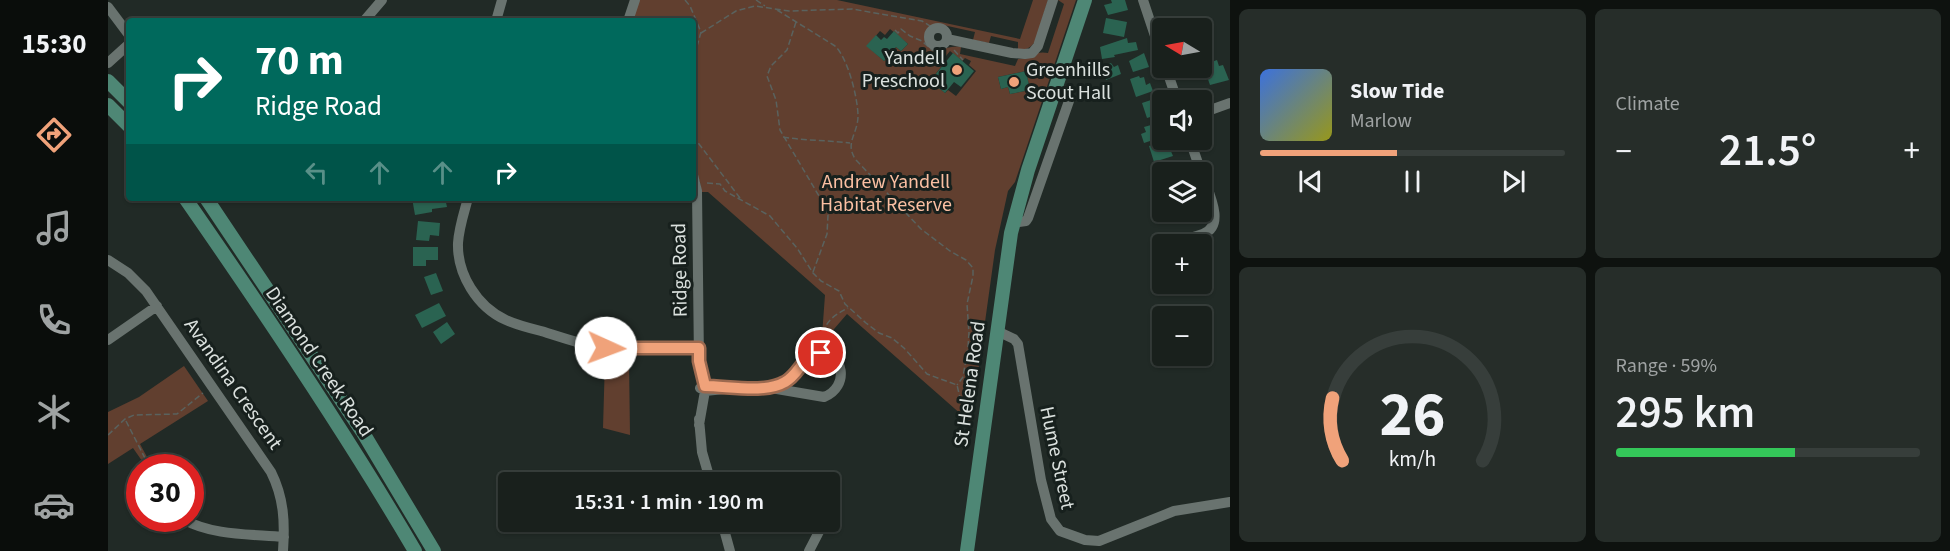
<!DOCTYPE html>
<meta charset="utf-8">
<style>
body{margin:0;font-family:"Source Sans 3",sans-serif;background:#262d29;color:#f1f3f6;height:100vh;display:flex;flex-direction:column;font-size:22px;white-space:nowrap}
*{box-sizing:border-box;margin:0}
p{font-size:20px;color:#9fa3a3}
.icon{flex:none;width:33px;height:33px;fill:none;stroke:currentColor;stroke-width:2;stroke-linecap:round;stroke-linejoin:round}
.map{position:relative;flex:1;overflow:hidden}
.drawer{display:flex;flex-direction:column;gap:9px;padding:9px;background:#0e120f;width:720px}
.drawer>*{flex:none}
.hud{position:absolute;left:18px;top:18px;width:570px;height:183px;border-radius:6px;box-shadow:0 2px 4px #0004,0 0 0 2px #373e3b;background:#00695c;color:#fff;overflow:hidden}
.needle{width:39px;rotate:280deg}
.fabs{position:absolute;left:1044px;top:18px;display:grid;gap:12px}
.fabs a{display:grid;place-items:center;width:60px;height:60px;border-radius:6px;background:#19201c;box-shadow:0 2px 4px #0004,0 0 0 2px #373e3b;font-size:30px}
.speed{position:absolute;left:18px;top:454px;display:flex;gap:12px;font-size:30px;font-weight:700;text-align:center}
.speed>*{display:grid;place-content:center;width:78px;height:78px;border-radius:50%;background:#19201c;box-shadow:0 2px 4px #0004,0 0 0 2px #373e3b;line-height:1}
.speed .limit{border:9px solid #d22;background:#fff;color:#111}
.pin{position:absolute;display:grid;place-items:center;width:51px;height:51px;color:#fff;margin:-26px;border:3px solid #fff;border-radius:50%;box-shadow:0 2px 6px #0007}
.me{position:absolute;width:66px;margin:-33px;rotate:92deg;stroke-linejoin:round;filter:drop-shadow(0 0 4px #0008)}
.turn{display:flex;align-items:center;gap:21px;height:126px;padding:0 30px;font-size:27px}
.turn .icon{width:78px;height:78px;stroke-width:2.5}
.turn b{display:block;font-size:42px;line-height:51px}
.lanes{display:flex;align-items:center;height:57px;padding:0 30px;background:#0003;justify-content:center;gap:30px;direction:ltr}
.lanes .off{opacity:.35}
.big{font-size:45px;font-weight:600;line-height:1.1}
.drawer .card{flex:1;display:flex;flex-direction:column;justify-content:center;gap:9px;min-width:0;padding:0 21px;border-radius:9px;background:#262d29}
.drawer .dial{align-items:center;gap:0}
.dial svg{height:156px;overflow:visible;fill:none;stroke:#373e3b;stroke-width:7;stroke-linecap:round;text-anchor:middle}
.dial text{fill:#f1f3f6;stroke:none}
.song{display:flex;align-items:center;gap:18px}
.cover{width:72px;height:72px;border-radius:9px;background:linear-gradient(135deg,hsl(220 70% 55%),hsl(60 70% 35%))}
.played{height:6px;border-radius:3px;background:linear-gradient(90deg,#f0a27a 45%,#373e3b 45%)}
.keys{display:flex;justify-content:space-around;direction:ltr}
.heat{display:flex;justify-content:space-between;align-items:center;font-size:33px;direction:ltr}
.charge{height:9px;border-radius:4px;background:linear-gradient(90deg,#34c759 59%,#373e3b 0)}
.drawer .tiles{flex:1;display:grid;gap:9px;grid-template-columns:repeat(2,1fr)}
.trip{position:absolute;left:390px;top:472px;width:342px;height:60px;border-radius:6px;background:#19201c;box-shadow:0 2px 4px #0004,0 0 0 2px #373e3b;font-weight:600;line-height:60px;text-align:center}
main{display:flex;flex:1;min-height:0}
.tab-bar{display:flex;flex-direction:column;width:108px;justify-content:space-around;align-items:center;background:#0a0d0b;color:#9fa3a3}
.tab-bar .icon{width:42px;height:42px}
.tab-bar .selected{color:#f0a27a}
.tab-bar b{font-size:27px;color:#f1f3f6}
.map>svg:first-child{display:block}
.green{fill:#613f2f;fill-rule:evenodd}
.building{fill:#2a6351}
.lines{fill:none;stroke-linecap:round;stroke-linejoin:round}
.path{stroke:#5a625e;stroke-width:1.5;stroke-dasharray:6 3;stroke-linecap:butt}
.minor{stroke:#69736f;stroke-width:10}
.major{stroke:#4e8775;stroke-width:14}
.route-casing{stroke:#9c694f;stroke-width:15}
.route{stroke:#f0a27a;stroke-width:10}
.poi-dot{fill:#f0a27a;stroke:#17201d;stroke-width:2}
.labels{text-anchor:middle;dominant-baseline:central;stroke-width:6;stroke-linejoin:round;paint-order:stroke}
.poi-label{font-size:20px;fill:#dbe1de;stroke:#17201d;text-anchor:end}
.park-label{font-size:20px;fill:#fabfa2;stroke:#17201d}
.street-label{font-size:20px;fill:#dbe1de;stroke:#17201d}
</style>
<main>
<nav class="tab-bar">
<b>15:30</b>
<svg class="icon selected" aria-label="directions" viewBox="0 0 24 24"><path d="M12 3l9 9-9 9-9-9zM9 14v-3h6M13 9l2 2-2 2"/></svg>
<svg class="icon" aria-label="music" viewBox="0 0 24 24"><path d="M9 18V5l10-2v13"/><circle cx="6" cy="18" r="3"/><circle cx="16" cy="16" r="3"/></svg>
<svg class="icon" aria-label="phone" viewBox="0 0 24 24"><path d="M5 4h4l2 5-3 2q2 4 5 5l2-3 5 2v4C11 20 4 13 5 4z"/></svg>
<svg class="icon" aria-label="climate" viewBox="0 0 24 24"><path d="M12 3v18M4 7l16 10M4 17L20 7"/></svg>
<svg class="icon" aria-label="car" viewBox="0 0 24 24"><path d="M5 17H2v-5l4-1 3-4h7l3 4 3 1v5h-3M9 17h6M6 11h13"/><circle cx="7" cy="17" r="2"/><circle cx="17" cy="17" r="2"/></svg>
</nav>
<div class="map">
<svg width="1122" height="551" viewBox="0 0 1122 551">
<rect width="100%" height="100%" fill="#212a26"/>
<path class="green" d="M530 0H729L912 39 925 0H940L927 42C921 49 918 50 910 49V42L883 36 881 43 865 40 867 32 835 25 824 26 819 31 818 41C828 57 839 44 853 47L852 54 907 66 910 59C922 59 927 50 940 53L956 4 950 0H968L907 182 900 191 887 250 863 423 739 314 720 336 718 350 713 349 717 295 600 192H593L592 182 585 171V21H523ZM782 29 800 44 793 51 788 47 776 61 759 46 772 31 777 35ZM842 51 854 61 857 58 863 61 861 65 868 71 848 96 840 90 837 93 822 81 837 62 831 57 838 56ZM918 71 922 90 902 94 900 87 893 89 890 77Z
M497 359 521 360 522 435 495 428Z
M76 366 100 401 32 444 45 468H39L25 448 0 464V412L31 397Z"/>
<path class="building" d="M1003 0H1017L1020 10 1000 15 996 5 1004 3Z
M998 18 1019 22 1016 37 995 33Z
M786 31 800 44 793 51 788 47 776 61 758 46 768 35 773 40 776 37 779 39Z
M1019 38 1020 43 1028 42 1030 50 1006 55 1007 57 994 59 992 47Z
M845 53 866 71 853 87 846 82 837 93 822 81Z
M1036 53 1041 67 1025 72 1021 61Z
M1109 60 1111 66 1115 65 1121 80 1102 85 1095 65Z
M1003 63 1006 67 1010 65 1013 74 998 80 993 67Z
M918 71 922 90 902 94 900 87 893 89 890 77Z
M1031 76 1032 78 1036 77 1038 85 1042 83 1045 91 1028 97 1022 79Z
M1046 99 1052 114 1039 118 1034 103Z
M1043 125 1046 132 1054 129V137L1036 143 1033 134 1038 132 1036 127Z
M1053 142 1056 152 1062 149 1065 156 1046 162 1041 146Z
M304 198H337L339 207 324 209V212L307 215Z
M310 221 332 223 331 236 322 235 321 241 308 240Z
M305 247H330V260H318V266H305Z
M328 273 335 291 323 295 316 277Z
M331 303 338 316 314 328 307 315Z
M339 322 347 334 333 344 325 332Z"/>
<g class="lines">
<path class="path" d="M577 0 582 6 593 32 585 61
M648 0 657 6
M669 10 727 46C740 58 750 99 750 116 750 134 736 143 748 160L813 229 842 251 858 260 865 268V276L859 304 861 333 860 347 855 377 849 385
M688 22 679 50 663 66 659 76 668 100 672 130 711 196 720 215 719 234 705 272
M787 30 790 33 793 29 802 36 814 41 824 50 833 51 839 49
M593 33 628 11 647 6 681 11 744 9 814 21 827 29
M846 50 855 60
M585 136 632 198
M675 137C698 141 719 140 742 143
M599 183 612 184 617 191 662 216 689 248 705 273 713 281 731 291 737 304 758 323 771 333 784 338 796 348 819 374 849 385 855 410 864 419
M714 342C716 322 723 317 740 308
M18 421 42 468
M0 435 17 419 26 415 69 414 95 393"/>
<path class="minor" d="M1035 0 1054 57
M0 7 21 35
M256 21 274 0
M388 21 394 0
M520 21 527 0
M821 37a9 9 0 1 1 18 0a9 9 0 1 1-18 0Z
M839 39 904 53 917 54 924 53 930 46 945 0
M0 63 21 44
M1058 68 1069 100
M1094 113 1122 103
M1082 140 1093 172
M585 175 589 191 591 361 597 391 591 425
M360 198C356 213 351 227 350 243 349 274 369 307 398 320 409 325 421 328 433 331 453 337 474 345 495 348 526 352 559 349 591 348
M905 223 918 221 920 218 961 101
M1066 238C1077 240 1085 238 1095 234 1119 225 1099 190 1094 173
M0 260 20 273 38 291 163 472C176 498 177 522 175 551
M889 331 906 339 910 344 933 480 943 519 952 531 977 540 991 541 1066 511 1122 502
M0 340 49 306
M592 388 597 391 626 388H663L716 397C742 387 736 351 711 353 696 354 690 372 680 380 675 384 669 386 663 388
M591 419 594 452 603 483
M447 481 449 483
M722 516 724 513
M75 519C104 536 144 534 176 537
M614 522 622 551
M701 551 716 522"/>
<path class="major" d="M0 81 21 102
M0 105 21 126
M77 198C157 313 236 430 307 551
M98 198 254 431 326 551
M859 551 903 233 920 170 977 0"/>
</g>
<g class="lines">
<defs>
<path id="route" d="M498 348H591V361L597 386C620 386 657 394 677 382 692 374 694 355 713 353"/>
</defs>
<use href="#route" class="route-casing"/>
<use href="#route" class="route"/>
</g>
<g class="poi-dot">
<circle cx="849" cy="70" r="6"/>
<circle cx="906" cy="82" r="6"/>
</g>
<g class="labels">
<g class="poi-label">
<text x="837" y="58">Yandell<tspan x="837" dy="23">Preschool</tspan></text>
<text x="918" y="70" text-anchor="start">Greenhills<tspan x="918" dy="23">Scout Hall</tspan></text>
</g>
<g class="park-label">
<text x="778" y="182">Andrew Yandell<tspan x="778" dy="23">Habitat Reserve</tspan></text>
</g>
<g class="street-label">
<text transform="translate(572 270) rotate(-91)">Ridge Road</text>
<text transform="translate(211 362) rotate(56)">Diamond Creek Road</text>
<text transform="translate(125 384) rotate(55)">Avandina Crescent</text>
<text transform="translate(862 384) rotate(-82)">St Helena Road</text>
<text transform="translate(949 458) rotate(78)">Hume Street</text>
</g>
</g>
</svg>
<div class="fabs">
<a><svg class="needle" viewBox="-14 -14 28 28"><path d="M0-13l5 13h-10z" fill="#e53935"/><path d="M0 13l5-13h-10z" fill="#9fa3a3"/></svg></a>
<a><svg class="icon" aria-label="sound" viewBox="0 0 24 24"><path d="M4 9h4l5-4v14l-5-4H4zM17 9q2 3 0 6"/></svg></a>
<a><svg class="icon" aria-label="layers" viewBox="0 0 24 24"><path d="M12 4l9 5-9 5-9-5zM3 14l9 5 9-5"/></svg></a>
<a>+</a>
<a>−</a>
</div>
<div class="speed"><div class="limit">30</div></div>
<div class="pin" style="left:713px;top:353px;background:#d93025"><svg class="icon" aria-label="arrive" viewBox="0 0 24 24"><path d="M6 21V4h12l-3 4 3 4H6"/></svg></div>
<svg class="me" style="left:498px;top:348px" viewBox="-20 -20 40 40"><circle r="19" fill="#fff"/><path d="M0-13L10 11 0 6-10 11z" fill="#f0a27a"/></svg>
<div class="trip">15:31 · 1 min · 190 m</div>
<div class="hud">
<div class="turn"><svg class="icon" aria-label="right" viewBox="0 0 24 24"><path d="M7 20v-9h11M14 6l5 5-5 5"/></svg><div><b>70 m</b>Ridge Road</div></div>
<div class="lanes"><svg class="icon off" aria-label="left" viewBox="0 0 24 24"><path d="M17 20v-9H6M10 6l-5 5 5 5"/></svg><svg class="icon off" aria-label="ahead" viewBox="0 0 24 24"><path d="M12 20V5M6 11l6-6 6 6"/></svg><svg class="icon off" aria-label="ahead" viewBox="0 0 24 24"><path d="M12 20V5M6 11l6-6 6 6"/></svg><svg class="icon" aria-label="right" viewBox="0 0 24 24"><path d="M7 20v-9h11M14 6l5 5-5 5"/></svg></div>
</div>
</div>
<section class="drawer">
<div class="tiles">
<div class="card">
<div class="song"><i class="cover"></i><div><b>Slow Tide</b><p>Marlow</p></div></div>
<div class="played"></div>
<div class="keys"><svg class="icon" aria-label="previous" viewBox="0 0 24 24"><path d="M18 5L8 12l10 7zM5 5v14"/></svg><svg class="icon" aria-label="pause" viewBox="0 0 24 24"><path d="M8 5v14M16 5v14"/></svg><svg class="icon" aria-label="next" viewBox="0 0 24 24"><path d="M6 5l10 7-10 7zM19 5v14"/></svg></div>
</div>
<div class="card"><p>Climate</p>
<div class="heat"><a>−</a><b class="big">21.5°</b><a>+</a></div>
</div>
<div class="card dial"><svg viewBox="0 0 100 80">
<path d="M14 69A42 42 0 1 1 86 69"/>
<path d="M14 69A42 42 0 0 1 9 37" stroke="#f0a27a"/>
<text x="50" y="56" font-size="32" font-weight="700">26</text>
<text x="50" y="72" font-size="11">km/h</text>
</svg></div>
<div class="card"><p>Range · 59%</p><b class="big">295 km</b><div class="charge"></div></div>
</div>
</section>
</main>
